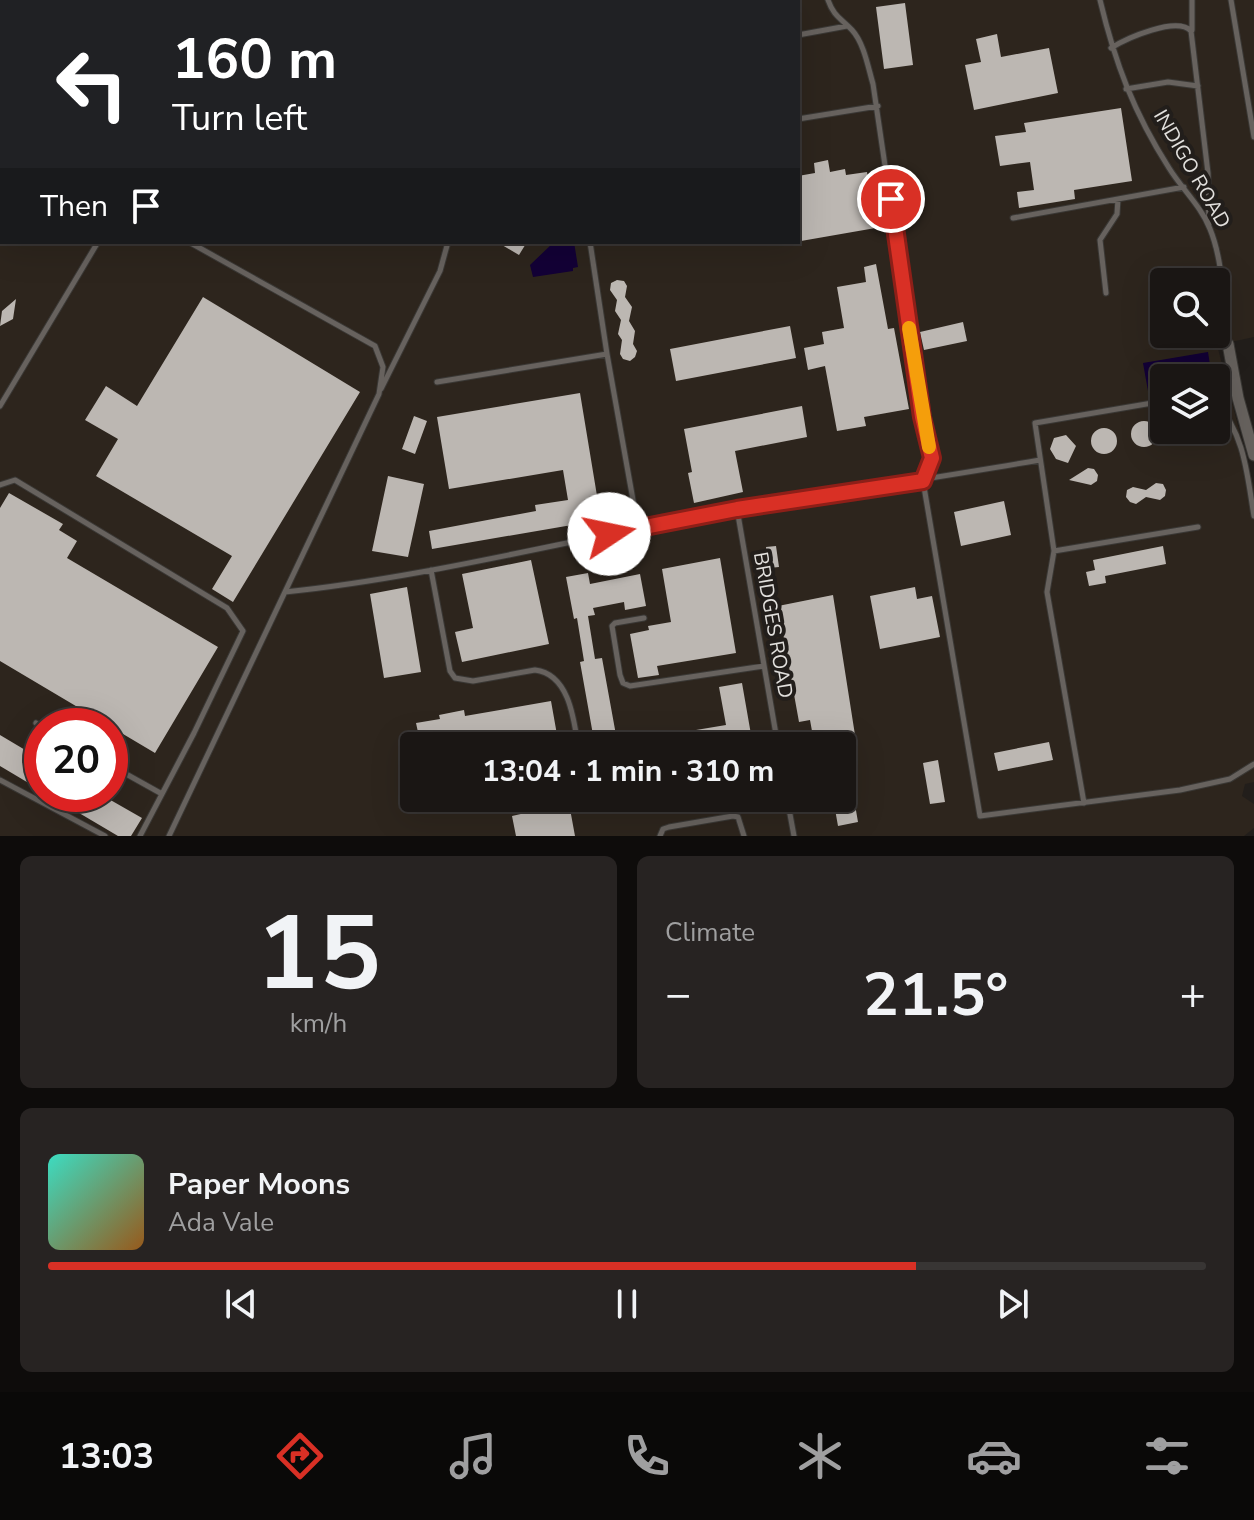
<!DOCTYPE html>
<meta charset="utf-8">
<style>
body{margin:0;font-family:"Nunito Sans",sans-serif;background:#272322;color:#f1f3f6;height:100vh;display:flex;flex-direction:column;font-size:30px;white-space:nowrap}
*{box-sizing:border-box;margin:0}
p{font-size:26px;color:#9f9fa0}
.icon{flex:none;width:44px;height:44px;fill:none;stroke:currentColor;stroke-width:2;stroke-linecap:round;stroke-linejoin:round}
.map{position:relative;height:836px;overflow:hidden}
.details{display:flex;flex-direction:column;gap:20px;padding:20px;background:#0e0c0b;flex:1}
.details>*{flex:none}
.guide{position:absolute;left:0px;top:0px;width:800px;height:244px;box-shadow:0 8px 32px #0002,0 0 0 2px #383534;background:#202124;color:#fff;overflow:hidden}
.tools{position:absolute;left:1150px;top:268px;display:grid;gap:16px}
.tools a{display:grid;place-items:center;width:80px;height:80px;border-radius:8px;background:#1a1614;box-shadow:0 8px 32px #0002,0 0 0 2px #383534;font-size:40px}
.speed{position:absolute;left:24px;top:708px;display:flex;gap:16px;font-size:40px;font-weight:700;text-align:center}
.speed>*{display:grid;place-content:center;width:104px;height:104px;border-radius:50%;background:#1a1614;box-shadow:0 8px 32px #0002,0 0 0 2px #383534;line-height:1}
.speed .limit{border:12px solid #d22;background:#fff;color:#111}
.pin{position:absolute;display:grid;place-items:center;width:68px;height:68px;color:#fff;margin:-34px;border:4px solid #fff;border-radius:50%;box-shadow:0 2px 8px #0007}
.me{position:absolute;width:88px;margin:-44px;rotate:79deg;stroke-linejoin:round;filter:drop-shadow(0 0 6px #0008)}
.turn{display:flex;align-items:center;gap:28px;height:168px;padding:0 40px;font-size:36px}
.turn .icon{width:104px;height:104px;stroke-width:2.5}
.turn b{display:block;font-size:56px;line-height:68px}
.then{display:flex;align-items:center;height:76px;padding:0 40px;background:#0003;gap:16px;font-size:30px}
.big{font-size:60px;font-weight:700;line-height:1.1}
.details .card{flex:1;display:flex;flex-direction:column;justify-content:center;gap:12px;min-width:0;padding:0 28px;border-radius:12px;background:#272322}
.details .dial{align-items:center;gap:0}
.dial b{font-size:104px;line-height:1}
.song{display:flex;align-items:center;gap:24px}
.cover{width:96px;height:96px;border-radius:12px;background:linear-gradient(135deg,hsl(170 70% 55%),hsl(30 70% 35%))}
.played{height:8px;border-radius:4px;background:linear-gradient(90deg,#d93025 75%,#383534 75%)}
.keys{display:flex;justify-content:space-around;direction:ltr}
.heat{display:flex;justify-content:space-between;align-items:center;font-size:44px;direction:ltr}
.details .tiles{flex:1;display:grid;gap:20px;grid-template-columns:1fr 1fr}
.card:last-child{grid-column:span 2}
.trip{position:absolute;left:400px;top:732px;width:456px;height:80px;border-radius:8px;background:#1a1614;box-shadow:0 8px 32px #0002,0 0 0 2px #383534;font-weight:700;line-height:80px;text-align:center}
.dock{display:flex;height:128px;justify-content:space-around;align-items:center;background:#0a0908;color:#9f9fa0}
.dock .icon{width:56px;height:56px}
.dock .selected{color:#d93025}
.dock b{font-size:36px;color:#f1f3f6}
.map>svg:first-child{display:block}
.built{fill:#2d251d;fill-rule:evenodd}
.water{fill:#130036}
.building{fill:#bcb7b2}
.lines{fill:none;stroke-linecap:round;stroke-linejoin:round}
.service-casing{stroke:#3a3835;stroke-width:7}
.minor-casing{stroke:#3a3835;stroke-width:13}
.service{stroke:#67625e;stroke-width:5}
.minor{stroke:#67625e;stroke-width:11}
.route-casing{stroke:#8d1f18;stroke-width:20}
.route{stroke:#d93025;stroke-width:14}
.slow{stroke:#f59e0b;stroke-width:14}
.labels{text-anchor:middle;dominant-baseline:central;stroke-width:8;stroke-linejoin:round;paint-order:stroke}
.street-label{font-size:20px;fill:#e2e0dd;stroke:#221e1b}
</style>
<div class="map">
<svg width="1254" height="836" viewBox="0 0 1254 836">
<rect width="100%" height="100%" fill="#221e1b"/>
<path class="built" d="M0 0H1254V337L1217 345 1254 487V782L1245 784 1242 796 1254 804V828L1244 836H0ZM2 2H798V242H2ZM1164 282H1216V334H1164ZM1164 378H1216V430H1164ZM42 726H110V794H42ZM414 746H842V798H414Z"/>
<path class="water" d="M554 242H574L578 267 573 268V271L533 277 530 265Z
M1208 352 1212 378H1164V388L1148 391 1143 363Z
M1216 419 1227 432 1170 444 1167 430H1216Z"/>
<path class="building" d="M905 3 913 65 884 69 876 7Z
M997 34 1001 57 1049 48 1058 93 974 110 965 65 981 62 976 39Z
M1121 108 1132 181 1074 190 1075 199 1019 208 1017 192 1034 190 1030 162 1000 166 995 136 1026 132 1024 123Z
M828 160 830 172 845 169 846 175 867 172 872 205 883 203 887 226 801 241 798 220V176L815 173 814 163Z
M497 242H527L519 255Z
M876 264 888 329 894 328 909 409 864 417 866 426 837 431 825 366 808 370 804 348 824 344 822 332 844 328 837 287 866 282 864 267Z
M617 280 624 281 627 286 625 297 632 307 629 321 635 331 633 344 637 351 635 357 630 361 623 359 620 354 622 340 618 334 621 320 615 311 617 300 610 290 611 283Z
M203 297 360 392 233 602 212 589 232 556 96 476 118 439 85 420 106 386 137 406Z
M16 299 13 319 0 326 2 311Z
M963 322 967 341 924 350 920 332Z
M790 326 796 358 676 381 670 349Z
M580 393 601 520 432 549 429 531 536 511 535 505 568 500 563 470 449 489 437 417Z
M802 406 807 437 735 451 743 492 694 503 688 473 692 472 684 429Z
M414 416 427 421 415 454 402 449Z
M1131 434a13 13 0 1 1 26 0a13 13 0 1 1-26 0Z
M1091 441a13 13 0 1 1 26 0a13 13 0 1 1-26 0Z
M1066 435 1076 446 1068 463 1056 459 1050 449 1054 438Z
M1088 468 1094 469 1098 475 1097 481 1091 485 1069 480Z
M388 476 424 484 408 557 372 551Z
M1156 483 1163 484 1166 490 1165 496 1160 500 1146 497 1136 504 1130 502 1126 497 1127 490 1133 487 1146 490Z
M9 493 63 524 59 530 77 541 67 558 218 647 155 753 0 661V508Z
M1004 501 1011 535 961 546 954 512Z
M776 546 779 567 769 568 766 547Z
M1163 546 1166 564 1105 576 1106 583 1089 586 1086 572 1095 570 1093 560Z
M720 558 736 653 657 666 659 675 638 678 630 634 649 630 648 626 671 622 662 569Z
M531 560 549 644 462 662 455 632 473 628 462 574Z
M588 573 590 584 640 574 646 606 625 610 624 602 593 608 595 615 588 616 595 659 602 658 618 746H595L580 662 584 661 577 618 574 619 566 577Z
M407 587 421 672 384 678 370 594Z
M915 587 917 599 932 596 940 637 880 649 870 596Z
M833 595 855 735 814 742 810 720 799 722 778 606Z
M742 683 753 746H637L636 740 726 725 719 687Z
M551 701 559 746H421L416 723 440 719 439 715 464 710 465 716Z
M0 735 42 760V791L0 766Z
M1049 742 1053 760 998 771 994 753Z
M938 760 945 802 930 804 923 763Z
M842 764H848L858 822 838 826 833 798H842Z
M47 794H100L142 818 131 836H118Z
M532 798H568L575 836H516L512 816 534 811Z"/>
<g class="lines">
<defs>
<path id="service" d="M56 0 61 2
M485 0V2
M748 0V2
M828 0C834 17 841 18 852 30 864 43 868 67 873 84L922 417 932 458 923 481 980 816 1180 790 1230 779 1254 764
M1100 0C1115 63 1134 113 1169 168 1182 189 1201 206 1210 229 1224 263 1223 307 1228 343
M1231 0 1254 137
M24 2 30 0
M263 2 265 0
M1192 30V0
M798 35 847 26
M1111 48C1127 38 1177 16 1191 31L1208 173 1209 225
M1126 89 1168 82 1198 86
M0 100 2 99
M798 119 878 106
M1013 218 1184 187
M590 242 607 354
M1106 293 1100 240 1117 214 1118 199
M437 382 607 354 638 528
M381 389 440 271 448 242
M1216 402C1245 435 1247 475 1254 516
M0 406 98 242
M0 485 15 480 227 608 243 631 194 733 140 836
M737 509 778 746
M1054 551 1198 527
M431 570 450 671 455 678 473 681 535 670C569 674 574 719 578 746
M285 592C410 579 532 549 656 525 783 500 912 482 1040 460
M644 618 615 623 612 626 620 675 623 683 630 686 764 666
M36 723 42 727
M110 765 162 794
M0 780 105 836
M787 798 794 836
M1084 803 1047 592 1054 551 1035 423 1164 401
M169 836 379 394 383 367 375 346 189 242
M660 836 663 829 669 827 733 816 738 817 744 836"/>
<path id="minor" d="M1228 344 1238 398 1254 455"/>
</defs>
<use href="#service" class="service-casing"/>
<use href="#minor" class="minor-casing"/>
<use href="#service" class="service"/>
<use href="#minor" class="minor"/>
</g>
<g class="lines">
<defs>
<path id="route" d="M609 534 737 509 923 481 932 458 922 417 891 199"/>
</defs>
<use href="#route" class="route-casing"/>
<use href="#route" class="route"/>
<path class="slow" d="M909 328 929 447"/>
</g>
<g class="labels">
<g class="street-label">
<text transform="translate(1192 169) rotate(60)">INDIGO ROAD</text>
<text transform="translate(773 625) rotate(80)">BRIDGES ROAD</text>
</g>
</g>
</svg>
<div class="tools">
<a><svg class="icon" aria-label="search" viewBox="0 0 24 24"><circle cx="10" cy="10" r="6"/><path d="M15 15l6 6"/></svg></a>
<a><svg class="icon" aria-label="layers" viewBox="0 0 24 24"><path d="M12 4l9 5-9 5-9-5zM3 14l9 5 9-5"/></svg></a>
</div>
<div class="speed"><div class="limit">20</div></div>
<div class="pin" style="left:891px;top:199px;background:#d93025"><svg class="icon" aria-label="arrive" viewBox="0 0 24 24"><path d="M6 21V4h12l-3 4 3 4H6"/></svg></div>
<svg class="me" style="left:609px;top:534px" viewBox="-20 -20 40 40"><circle r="19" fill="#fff"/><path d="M0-13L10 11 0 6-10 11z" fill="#d93025"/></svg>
<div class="trip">13:04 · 1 min · 310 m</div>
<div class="guide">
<div class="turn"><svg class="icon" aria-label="left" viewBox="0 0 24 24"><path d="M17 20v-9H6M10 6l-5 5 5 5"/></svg><div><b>160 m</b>Turn left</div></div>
<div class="then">Then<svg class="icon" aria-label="arrive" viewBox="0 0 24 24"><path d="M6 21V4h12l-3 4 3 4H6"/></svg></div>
</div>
</div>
<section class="details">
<div class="tiles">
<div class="card dial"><b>15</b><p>km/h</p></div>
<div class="card"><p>Climate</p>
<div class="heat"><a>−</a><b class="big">21.5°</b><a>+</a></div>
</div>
<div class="card">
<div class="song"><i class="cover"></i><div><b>Paper Moons</b><p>Ada Vale</p></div></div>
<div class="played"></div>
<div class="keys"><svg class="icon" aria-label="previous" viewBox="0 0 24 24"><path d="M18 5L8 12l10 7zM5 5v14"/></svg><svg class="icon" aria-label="pause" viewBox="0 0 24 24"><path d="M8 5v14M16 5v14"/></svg><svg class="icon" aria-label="next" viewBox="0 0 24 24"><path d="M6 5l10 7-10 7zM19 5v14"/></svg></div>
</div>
</div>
</section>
<nav class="dock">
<b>13:03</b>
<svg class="icon selected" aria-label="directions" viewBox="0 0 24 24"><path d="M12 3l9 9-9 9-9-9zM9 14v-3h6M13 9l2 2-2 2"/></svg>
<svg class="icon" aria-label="music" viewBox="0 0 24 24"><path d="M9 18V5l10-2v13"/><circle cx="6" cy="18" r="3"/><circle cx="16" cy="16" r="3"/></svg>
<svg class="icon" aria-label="phone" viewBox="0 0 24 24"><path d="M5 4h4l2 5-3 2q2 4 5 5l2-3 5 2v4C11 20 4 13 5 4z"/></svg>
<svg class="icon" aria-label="climate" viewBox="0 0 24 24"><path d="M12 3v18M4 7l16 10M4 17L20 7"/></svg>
<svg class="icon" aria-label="car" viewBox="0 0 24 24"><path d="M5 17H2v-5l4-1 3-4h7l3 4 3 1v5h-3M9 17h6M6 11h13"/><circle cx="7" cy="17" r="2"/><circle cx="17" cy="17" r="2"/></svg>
<svg class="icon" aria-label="filters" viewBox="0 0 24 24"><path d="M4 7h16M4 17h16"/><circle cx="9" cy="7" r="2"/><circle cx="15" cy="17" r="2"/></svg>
</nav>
